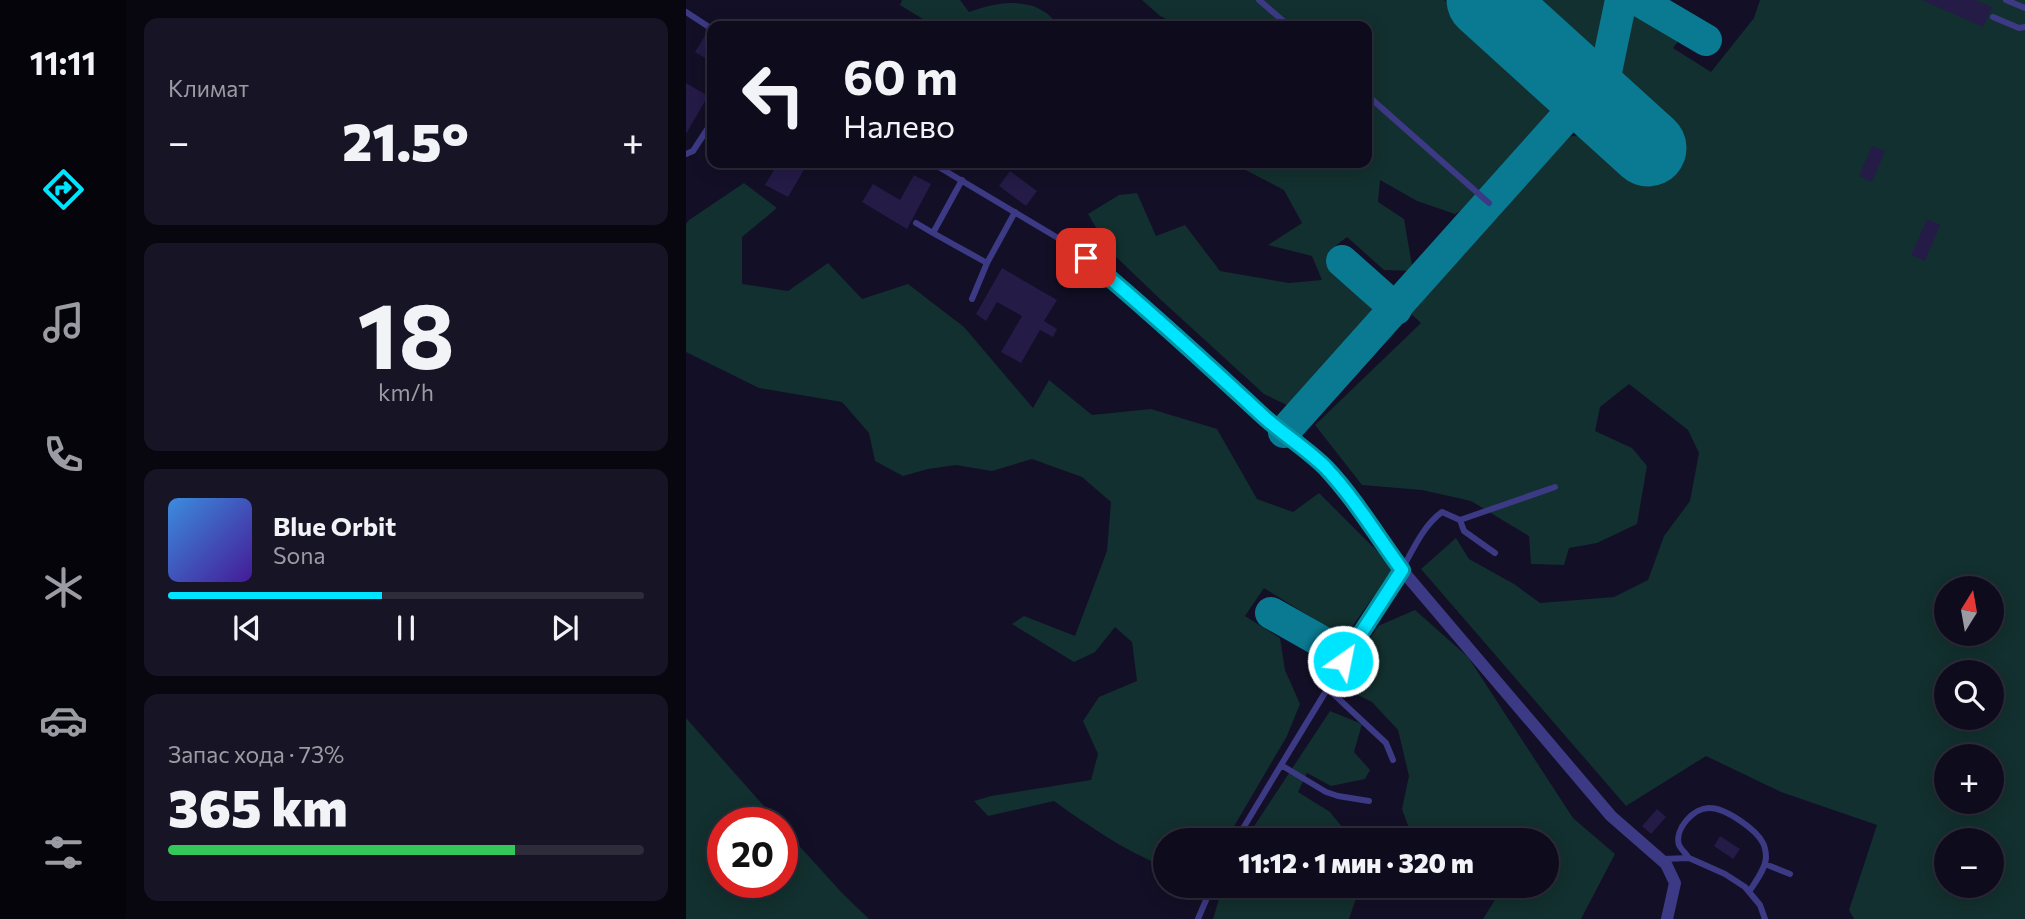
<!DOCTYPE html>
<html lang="ru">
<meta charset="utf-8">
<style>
body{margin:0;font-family:Commissioner,sans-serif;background:#171425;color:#f1f3f6;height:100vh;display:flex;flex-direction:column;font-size:26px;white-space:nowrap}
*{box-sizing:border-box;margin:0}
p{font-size:23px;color:#9b9ba3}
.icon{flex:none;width:38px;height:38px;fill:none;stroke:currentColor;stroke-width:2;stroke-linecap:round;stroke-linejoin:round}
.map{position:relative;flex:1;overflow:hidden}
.details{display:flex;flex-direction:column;gap:18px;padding:18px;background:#08060f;width:560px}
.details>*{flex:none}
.hud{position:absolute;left:21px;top:21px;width:665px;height:147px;border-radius:14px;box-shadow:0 4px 18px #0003,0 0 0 2px #2e2b3b;background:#0e0b1c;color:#f1f3f6;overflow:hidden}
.needle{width:46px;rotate:11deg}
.fabs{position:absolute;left:1248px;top:576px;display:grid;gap:14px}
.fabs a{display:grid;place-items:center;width:70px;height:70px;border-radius:50%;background:#0e0b1c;box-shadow:0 4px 18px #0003,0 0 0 2px #2e2b3b;font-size:35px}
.speed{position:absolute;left:21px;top:807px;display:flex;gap:14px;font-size:35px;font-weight:700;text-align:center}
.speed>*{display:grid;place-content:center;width:91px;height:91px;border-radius:50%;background:#0e0b1c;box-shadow:0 4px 18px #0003,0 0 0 2px #2e2b3b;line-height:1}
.speed .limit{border:10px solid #d22;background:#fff;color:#111}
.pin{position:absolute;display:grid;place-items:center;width:60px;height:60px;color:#fff;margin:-30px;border-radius:14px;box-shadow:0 4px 10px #0006}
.me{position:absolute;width:77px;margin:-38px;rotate:33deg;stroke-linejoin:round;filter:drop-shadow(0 0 5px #0008)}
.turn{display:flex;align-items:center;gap:24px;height:147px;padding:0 21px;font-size:32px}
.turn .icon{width:91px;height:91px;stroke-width:2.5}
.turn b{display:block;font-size:49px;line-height:60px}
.big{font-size:52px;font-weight:800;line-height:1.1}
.details .card{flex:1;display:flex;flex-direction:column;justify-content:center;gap:10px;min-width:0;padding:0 24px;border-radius:14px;background:#171425}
.details .dial{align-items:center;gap:0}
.dial b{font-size:91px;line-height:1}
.song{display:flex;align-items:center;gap:21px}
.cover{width:84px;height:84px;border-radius:10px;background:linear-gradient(135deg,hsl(210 70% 55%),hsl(260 70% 35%))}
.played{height:7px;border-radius:4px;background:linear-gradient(90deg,#00e5ff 45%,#2e2b3b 45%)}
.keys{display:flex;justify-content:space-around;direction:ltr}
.heat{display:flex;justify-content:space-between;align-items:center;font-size:38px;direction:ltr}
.charge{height:10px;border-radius:5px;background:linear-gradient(90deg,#34c759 73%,#2e2b3b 0)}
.trip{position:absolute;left:467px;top:828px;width:406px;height:70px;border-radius:35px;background:#0e0b1c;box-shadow:0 4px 18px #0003,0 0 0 2px #2e2b3b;font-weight:800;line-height:70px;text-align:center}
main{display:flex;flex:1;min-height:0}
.dock{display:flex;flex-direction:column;width:126px;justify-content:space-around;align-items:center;background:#06040b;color:#9b9ba3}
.dock .icon{width:49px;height:49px}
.dock .current{color:#00e5ff}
.dock b{font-size:32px;color:#f1f3f6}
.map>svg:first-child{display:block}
.green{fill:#12302f;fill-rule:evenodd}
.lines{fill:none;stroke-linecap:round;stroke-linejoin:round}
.taxiway{stroke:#0a7a92;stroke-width:32}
.runway{stroke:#0a7a92;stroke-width:77}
.building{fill:#241b47}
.lane{stroke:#3d3a85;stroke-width:6}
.street{stroke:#3d3a85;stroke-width:12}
.route-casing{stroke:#0095a6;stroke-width:18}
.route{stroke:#00e5ff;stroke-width:12}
</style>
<main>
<nav class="dock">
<b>11:11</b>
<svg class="icon current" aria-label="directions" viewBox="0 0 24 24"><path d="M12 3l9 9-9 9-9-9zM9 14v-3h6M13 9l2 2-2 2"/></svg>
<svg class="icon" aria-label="music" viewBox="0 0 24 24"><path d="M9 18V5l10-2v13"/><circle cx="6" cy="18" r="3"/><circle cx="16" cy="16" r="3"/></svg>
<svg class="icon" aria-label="phone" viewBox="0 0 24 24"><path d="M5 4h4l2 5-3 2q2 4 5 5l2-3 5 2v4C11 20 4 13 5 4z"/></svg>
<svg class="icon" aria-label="climate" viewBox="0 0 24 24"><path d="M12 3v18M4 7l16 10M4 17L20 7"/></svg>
<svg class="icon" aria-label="car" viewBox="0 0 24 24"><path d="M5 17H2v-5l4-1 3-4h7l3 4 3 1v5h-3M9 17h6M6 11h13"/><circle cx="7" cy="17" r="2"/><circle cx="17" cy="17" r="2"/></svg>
<svg class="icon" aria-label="filters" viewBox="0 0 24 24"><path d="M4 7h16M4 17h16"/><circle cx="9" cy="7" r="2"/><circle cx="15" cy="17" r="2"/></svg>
</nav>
<section class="details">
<div class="card"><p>Климат</p>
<div class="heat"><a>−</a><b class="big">21.5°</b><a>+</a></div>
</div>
<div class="card dial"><b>18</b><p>km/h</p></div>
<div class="card">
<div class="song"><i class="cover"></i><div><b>Blue Orbit</b><p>Sona</p></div></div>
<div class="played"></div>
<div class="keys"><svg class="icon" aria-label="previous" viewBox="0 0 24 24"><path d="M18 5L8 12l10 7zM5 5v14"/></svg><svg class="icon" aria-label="pause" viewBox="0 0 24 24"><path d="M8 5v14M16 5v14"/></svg><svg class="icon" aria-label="next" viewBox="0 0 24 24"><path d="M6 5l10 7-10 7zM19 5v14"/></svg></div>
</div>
<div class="card"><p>Запас хода · 73%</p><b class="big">365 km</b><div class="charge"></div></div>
</section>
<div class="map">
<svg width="1339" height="919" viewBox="0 0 1339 919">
<rect width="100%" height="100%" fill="#130f26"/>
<path class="green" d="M216 0H274L283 12C307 4 323 0 347 6 359 11 365 15 372 26H248L214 5Z
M456 0H758L859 91 865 117 812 171 808 191 769 214 731 201 694 180 692 202 718 219 727 271 698 270 661 237 643 251 640 265 655 278 678 288 692 305 680 319 681 329 632 390 605 407 578 394 475 300 424 251 402 214 433 195 451 193 470 236 499 225 534 271 603 283 636 280 626 256 582 245 616 223 598 190 546 163H681V26H495L474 16Z
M840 0H924L926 6 915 48 904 58Z
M1074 0H1339V919H1168L1163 910 1191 825 1095 792 1020 756 940 806 735 569 770 538 783 559 828 584 854 603 928 597 962 580 978 536 1004 501 1013 453 1002 430 943 384 914 407 909 431 946 448 961 466 951 524 911 543 883 548 878 565 845 564 843 536 785 501 736 490 676 485 629 425 735 323 723 312 879 137 904 134 949 171 984 132 926 79 939 13 951 6 997 35 987 48 1025 72 1068 18ZM1260 588H1306V634H1260ZM1260 672H1306V718H1260ZM1260 756H1306V802H1260ZM1260 840H1306V886H1260Z
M58 183 91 208 56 237V284L102 291 142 263 176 299 222 284 278 327 347 408 363 380 406 415 465 409 531 429 571 499 607 512 633 493 708 568 658 638 578 588 559 616 594 638 599 670 614 704 601 736 540 840H480L479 867C439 851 404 827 368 801L302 816 288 801 305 796 405 780 412 754 397 721 413 697 451 681 446 642 429 627 409 652 388 662 326 624 338 616 389 636 421 551 425 502 396 477 346 459 306 471 270 465 242 469 217 476 189 461 183 433 156 402 73 388 0 352V224L3 220Z
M729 610 782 657 887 818 929 854 895 919H797L810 898 790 886H861V840H732L724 831 716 809 723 776 712 730 686 702 664 691 663 674 692 626Z
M644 711 676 724 668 752 684 770 679 779 645 786 621 773 612 792 644 812 661 833 695 838V840H559Z
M0 718 92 822H37V882H96V827L157 894 183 919H0Z
M537 886H674L663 919H527Z"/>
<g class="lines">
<path class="taxiway" d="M952 0 1020 40
M656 261 710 309
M598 432 920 72 935 0
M585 613 661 656"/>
<path class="runway" d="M799 0 962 148"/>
</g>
<path class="building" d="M1236 0H1289L1306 7 1297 27Z
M20 34 26 38V62L9 52Z
M0 83 22 96 0 134Z
M1186 146 1199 151 1186 182 1173 176Z
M92 163H122L102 197 79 185Z
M324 171 351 191 340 206 313 186Z
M228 175 245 184 221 229 176 202 187 184 214 200Z
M1241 219 1254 225 1239 261 1225 255Z
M316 268 371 300 358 321 371 329 367 337 354 330 335 363 315 352 336 316 311 302 300 321 290 314Z
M971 809 980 817 965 834 956 826Z
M1034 836 1054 849 1047 859 1028 846Z"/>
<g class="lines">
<path class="lane" d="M573 0 603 26
M1320 0 1339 8
M0 12 26 29
M1307 17 1333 28 1339 27
M681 95 803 203
M0 154 7 151 26 122
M246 163 382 244 435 287 584 422 612 443 638 467 660 491 716 570
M276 180 247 233 301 263 329 212
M230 223 247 233
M286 299 301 263
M774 520 778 531 809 553
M641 688 700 743 707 760
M595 765 640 792 652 796 683 801
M550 840C603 752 655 664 711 578 724 557 735 527 756 512L774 520 869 487
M1003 858C1000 854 995 849 993 845 988 829 1008 807 1024 808 1039 808 1070 829 1077 843 1079 847 1080 854 1080 858 1079 870 1069 882 1063 892
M977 859 1003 858 1039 874 1059 887 1074 905 1079 919
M1079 864 1104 874
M512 919 526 886"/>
<path class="street" d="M716 570 925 816 980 864 989 883 981 919"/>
</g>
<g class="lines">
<defs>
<path id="route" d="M400 258C461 309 520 363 578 417 598 435 621 449 640 468 669 499 691 536 716 570L657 661"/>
</defs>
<use href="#route" class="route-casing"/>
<use href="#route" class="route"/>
</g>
</svg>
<div class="fabs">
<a><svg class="needle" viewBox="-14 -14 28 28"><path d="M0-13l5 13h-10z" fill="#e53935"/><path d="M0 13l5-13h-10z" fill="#9b9ba3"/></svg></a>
<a><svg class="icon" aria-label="search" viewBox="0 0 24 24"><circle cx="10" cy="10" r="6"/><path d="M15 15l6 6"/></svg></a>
<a>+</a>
<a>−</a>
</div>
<div class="speed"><div class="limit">20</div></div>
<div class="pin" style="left:400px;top:258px;background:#d93025"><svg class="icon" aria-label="arrive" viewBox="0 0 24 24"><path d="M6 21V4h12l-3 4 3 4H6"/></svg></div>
<svg class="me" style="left:657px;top:661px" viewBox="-20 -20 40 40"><circle r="17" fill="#00e5ff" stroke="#fff" stroke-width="3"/><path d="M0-11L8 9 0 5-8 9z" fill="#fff"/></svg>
<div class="trip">11:12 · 1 мин · 320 m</div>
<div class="hud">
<div class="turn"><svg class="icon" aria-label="left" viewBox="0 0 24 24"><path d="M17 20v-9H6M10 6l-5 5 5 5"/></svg><div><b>60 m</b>Налево</div></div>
</div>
</div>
</main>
